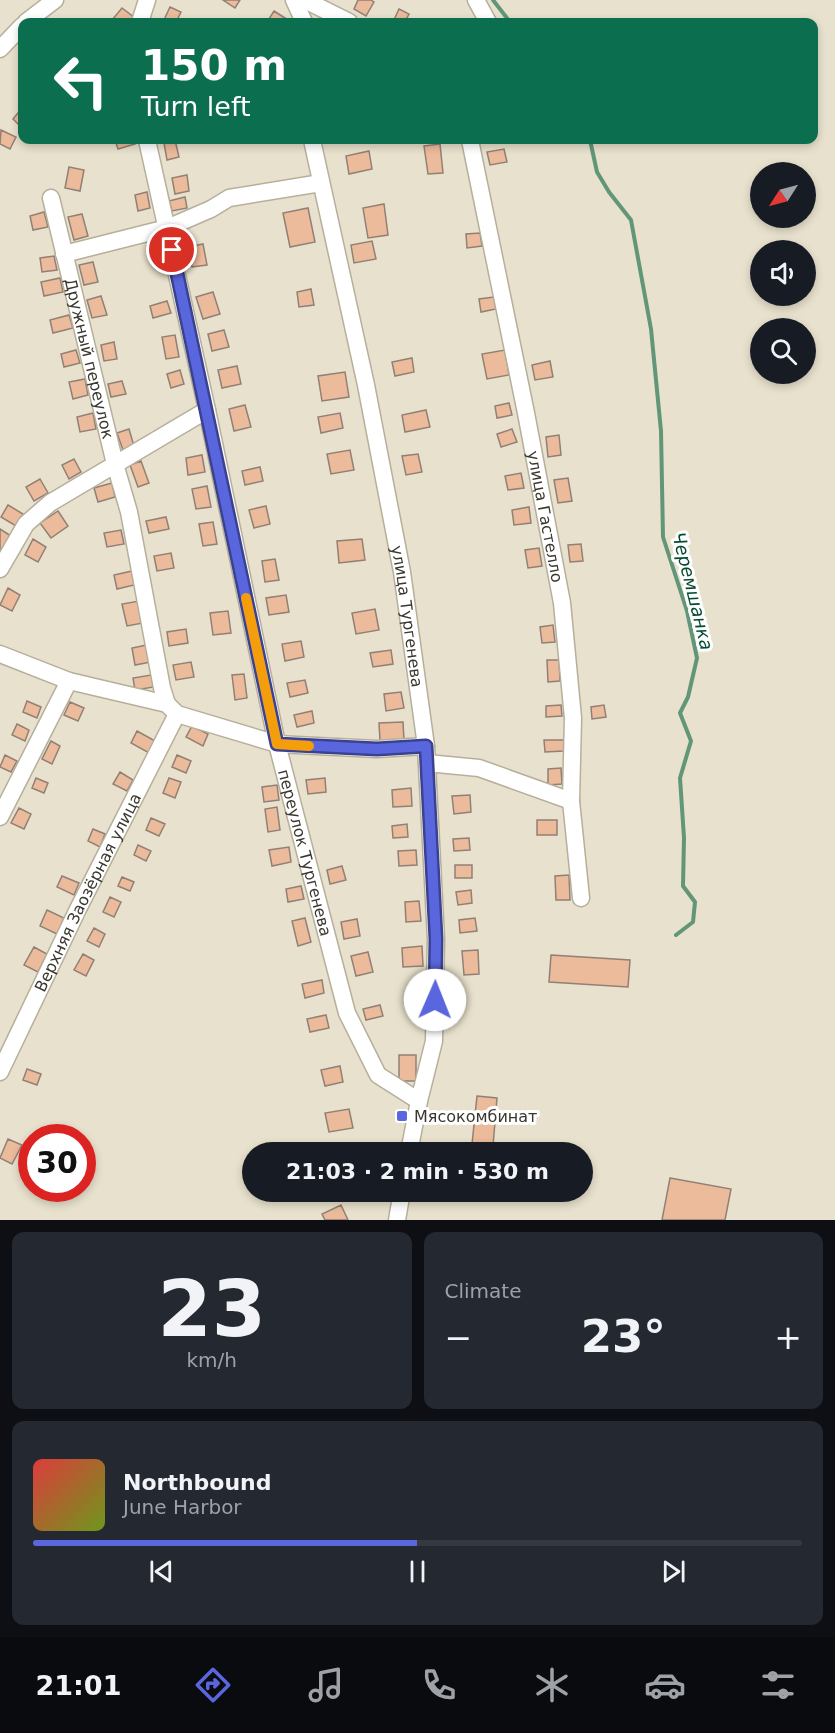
<!DOCTYPE html>
<meta charset="utf-8">
<style>
body{margin:0;font-family:"DejaVu Sans",sans-serif;background:#242831;color:#f1f3f6;height:100vh;display:flex;flex-direction:column;font-size:22px;white-space:nowrap}
*{box-sizing:border-box;margin:0}
p{font-size:20px;color:#9ea1a6}
.icon{flex:none;width:33px;height:33px;fill:none;stroke:currentColor;stroke-width:2;stroke-linecap:round;stroke-linejoin:round}
.map{position:relative;height:1220px;overflow:hidden}
.details{display:flex;flex-direction:column;gap:12px;padding:12px;background:#0d0f14;flex:1}
.details>*{flex:none}
.top-card{position:absolute;left:18px;top:18px;width:800px;height:126px;border-radius:12px;box-shadow:0 3px 9px #0003;background:#0b6e4f;color:#fff;overflow:hidden}
.needle{width:39px;rotate:234deg}
.fabs{position:absolute;left:750px;top:162px;display:grid;gap:12px}
.fabs a{display:grid;place-items:center;width:66px;height:66px;border-radius:50%;background:#171b24;box-shadow:0 3px 9px #0003;font-size:30px}
.speed{position:absolute;left:18px;top:1124px;display:flex;gap:12px;font-size:30px;font-weight:700;text-align:center}
.speed>*{display:grid;place-content:center;width:78px;height:78px;border-radius:50%;background:#171b24;box-shadow:0 3px 9px #0003;line-height:1}
.speed .limit{border:9px solid #d22;background:#fff;color:#111}
.pin{position:absolute;display:grid;place-items:center;width:51px;height:51px;color:#fff;margin:-26px;border:3px solid #fff;border-radius:50%;box-shadow:0 2px 6px #0007}
.me{position:absolute;width:66px;margin:-33px;rotate:1deg;stroke-linejoin:round;filter:drop-shadow(0 0 4px #0008)}
.turn{display:flex;align-items:center;gap:21px;height:126px;padding:0 24px;font-size:27px}
.turn .icon{width:78px;height:78px;stroke-width:2.5}
.turn b{display:block;font-size:42px;line-height:51px}
.big{font-size:45px;font-weight:700;line-height:1.1}
.details .tile{flex:1;display:flex;flex-direction:column;justify-content:center;gap:9px;min-width:0;padding:0 21px;border-radius:12px;background:#242831}
.details .dial{align-items:center;gap:0}
.dial b{font-size:78px;line-height:1}
.song{display:flex;align-items:center;gap:18px}
.cover{width:72px;height:72px;border-radius:9px;background:linear-gradient(135deg,hsl(0 70% 55%),hsl(80 70% 35%))}
.played{height:6px;border-radius:3px;background:linear-gradient(90deg,#5a66dd 50%,#363941 50%)}
.keys{display:flex;justify-content:space-around;direction:ltr}
.heat{display:flex;justify-content:space-between;align-items:center;font-size:33px;direction:ltr}
.details .tiles{flex:1;display:grid;gap:12px;grid-template-columns:1fr 1fr}
.tile:last-child{grid-column:span 2}
.trip{position:absolute;left:242px;top:1142px;width:351px;height:60px;border-radius:30px;background:#171b24;box-shadow:0 3px 9px #0003;font-weight:700;line-height:60px;text-align:center}
.dock{display:flex;height:96px;justify-content:space-around;align-items:center;background:#090b0e;color:#9ea1a6}
.dock .icon{width:42px;height:42px}
.dock .current{color:#5a66dd}
.dock b{font-size:27px;color:#f1f3f6}
.map>svg:first-child{display:block}
.lines{fill:none;stroke-linecap:round;stroke-linejoin:round}
.stream{stroke:#629679;stroke-width:4}
.building{fill:#ebbb9b;stroke:#928075;stroke-width:1.5}
.minor-casing{stroke:#b6af9b;stroke-width:19}
.minor{stroke:#fff;stroke-width:16}
.route-casing{stroke:#3a4290;stroke-width:15}
.route{stroke:#5a66dd;stroke-width:10}
.slow{stroke:#f59e0b;stroke-width:10}
.poi-dot{fill:#5a66dd;stroke:#fff;stroke-width:2}
.labels{text-anchor:middle;dominant-baseline:central;stroke-width:6;stroke-linejoin:round;paint-order:stroke}
.street-label{font-size:16px;fill:#3a372f;stroke:#fff}
.poi-label{font-size:16px;fill:#3a372f;stroke:#fff;text-anchor:start}
.water-label{font-size:18px;font-style:italic;fill:#034a2e;stroke:#fff}
</style>
<div class="map">
<svg width="835" height="1220" viewBox="0 0 835 1220">
<rect width="100%" height="100%" fill="#e8e1cd"/>
<g class="lines">
<path class="stream" d="M493 0 510 22
M590 140 597 172 609 192 631 220 651 329 661 431 663 537 687 611 697 658 688 697 680 713 691 741 680 778 684 838 683 886 695 902 693 922 676 935"/>
</g>
<path class="building" d="M223 0H240L235 8Z
M358 0H371L374 2 366 16 354 9Z
M170 7 181 12 176 22H163Z
M122 8 135 18 132 22H116L112 20Z
M399 9 409 14 405 22H393Z
M274 11 288 20 286 22H267Z
M22 108V128L13 119Z
M1 130 16 137 10 149 0 144Z
M115 140H134L135 144 118 149Z
M175 140 179 157 167 160 164 143Z
M440 144 443 173 428 174 424 146Z
M504 149 507 162 490 165 487 152Z
M369 151 372 169 349 174 346 156Z
M69 167 84 170 80 191 65 188Z
M187 175 189 191 175 194 172 178Z
M147 192 150 208 138 211 135 195Z
M185 197 187 208 172 211 169 201Z
M384 204 388 235 368 238 363 208Z
M308 208 315 242 290 247 283 213Z
M44 212 48 227 33 230 30 216Z
M82 214 88 236 74 240 68 217Z
M480 233 482 246 467 248 466 234Z
M372 241 376 259 354 263 351 245Z
M203 244 207 265 192 267 188 247Z
M54 256 57 270 42 272 40 258Z
M93 262 98 282 84 285 79 265Z
M60 278 63 292 44 296 41 282Z
M311 289 314 305 299 307 297 292Z
M213 292 220 314 203 319 196 297Z
M101 296 107 315 92 318 87 300Z
M494 297 496 309 481 312 479 299Z
M167 301 171 313 153 318 150 306Z
M69 315 73 328 53 333 50 320Z
M224 330 229 347 212 351 208 334Z
M175 335 179 357 166 359 162 337Z
M114 342 117 359 104 361 101 345Z
M76 350 80 363 64 367 61 354Z
M505 350 509 375 487 379 482 354Z
M412 358 414 372 395 376 392 362Z
M550 361 553 377 535 380 532 365Z
M237 366 241 384 222 388 218 370Z
M180 370 184 384 171 388 167 374Z
M345 372 349 397 322 401 318 376Z
M85 379 88 395 73 399 69 382Z
M122 381 126 394 111 397 108 384Z
M509 403 512 415 497 418 495 406Z
M245 405 251 427 234 431 229 409Z
M426 410 430 427 405 432 402 415Z
M93 413 96 429 80 432 77 417Z
M340 413 343 428 321 433 318 417Z
M129 429 134 446 123 450 117 433Z
M512 429 517 442 501 447 497 434Z
M559 435 561 455 548 457 546 437Z
M350 450 354 470 331 474 327 454Z
M418 454 422 472 406 475 402 456Z
M202 455 205 472 188 475 186 458Z
M74 459 81 472 69 479 62 465Z
M141 461 149 483 138 487 130 465Z
M260 467 263 481 245 485 242 471Z
M521 473 524 488 508 490 505 476Z
M568 478 572 501 558 503 554 480Z
M40 479 48 493 34 501 26 487Z
M112 483 115 497 98 502 94 488Z
M207 486 211 507 196 509 192 489Z
M8 505 23 514 16 526 1 517Z
M266 506 270 524 254 528 249 510Z
M529 507 531 523 514 525 512 510Z
M58 511 68 526 51 538 40 523Z
M166 517 169 529 149 533 146 521Z
M213 522 217 544 203 546 199 524Z
M0 529 11 536 1 551H0Z
M121 530 124 544 107 547 104 533Z
M33 539 46 547 38 562 25 555Z
M362 539 365 560 339 563 337 541Z
M581 544 583 561 570 562 568 545Z
M539 548 542 566 528 568 525 550Z
M171 553 174 568 157 571 154 556Z
M275 559 279 580 265 582 262 561Z
M132 571 134 585 117 589 114 575Z
M8 588 20 595 12 611 0 605Z
M286 595 289 612 269 615 266 598Z
M139 601 143 623 127 626 122 604Z
M375 609 379 630 356 634 352 613Z
M228 611 231 633 213 635 210 613Z
M553 625 555 642 542 643 540 627Z
M186 629 188 643 169 646 167 632Z
M301 641 304 657 285 661 282 644Z
M147 645 151 662 135 665 132 648Z
M391 650 393 664 373 667 370 653Z
M547 660H559L560 681 548 682Z
M191 662 194 677 176 680 173 665Z
M244 674 247 698 235 700 232 675Z
M151 675 154 687 135 690 133 678Z
M305 680 308 693 290 697 287 683Z
M401 692 404 708 386 711 384 694Z
M27 701 41 707 37 718 23 712Z
M70 702 84 708 78 721 64 715Z
M561 705 562 716 546 717V706Z
M604 705 606 717 592 719 591 707Z
M312 711 314 723 297 727 294 715Z
M403 722 404 740 380 741 379 723Z
M17 724 29 730 25 741 12 735Z
M192 726 208 734 203 746 186 737Z
M137 731 157 742 151 754 131 743Z
M544 740H564V751L545 752Z
M51 741 60 746 52 764 42 759Z
M5 755 17 761 11 772 0 767Z
M177 755 191 761 186 773 172 767Z
M561 768 562 784 548 785V769Z
M120 772 133 780 127 791 113 784Z
M36 778 48 783 44 793 32 788Z
M169 778 181 782 175 798 163 793Z
M325 778 326 792 308 794 306 780Z
M277 785 279 800 264 802 262 787Z
M411 788 412 806 393 807 392 790Z
M470 795 471 812 454 814 452 796Z
M277 807 280 830 268 832 265 809Z
M19 808 31 814 24 829 11 823Z
M151 818 165 824 159 836 146 830Z
M537 820H557V835H537Z
M407 824 408 837 393 838 392 826Z
M93 829 105 834 100 847 88 841Z
M469 838 470 850 454 851 453 839Z
M138 845 151 851 146 861 134 855Z
M289 847 291 862 272 866 269 850Z
M416 850 417 865 399 866 398 851Z
M455 865H472V878H455Z
M342 866 346 880 330 884 327 870Z
M569 875 570 900H556L555 876Z
M62 876 79 883 74 895 57 887Z
M122 877 134 882 130 891 118 886Z
M301 886 304 899 288 902 286 889Z
M471 890 472 903 458 905 456 892Z
M110 897 121 902 114 917 103 912Z
M419 901 421 921 406 922 405 902Z
M47 910 64 918 57 934 40 926Z
M305 918 311 942 298 946 292 921Z
M475 918 477 931 460 933 459 920Z
M357 919 360 936 344 939 341 922Z
M94 928 105 934 99 947 87 941Z
M422 946 423 966 403 967 402 948Z
M34 947 47 954 38 972 24 965Z
M478 950 479 974 464 975 462 951Z
M368 952 373 972 356 976 351 956Z
M83 954 94 960 86 976 74 970Z
M551 955 630 960 628 987 549 982Z
M322 980 324 993 305 998 302 984Z
M380 1005 383 1016 366 1020 363 1009Z
M326 1015 329 1028 310 1032 307 1019Z
M399 1055H416V1081H399Z
M340 1066 343 1082 325 1086 321 1070Z
M27 1069 41 1074 37 1085 23 1080Z
M477 1096 497 1098 493 1146 472 1144Z
M349 1109 353 1128 329 1132 325 1113Z
M8 1139 22 1145 12 1164 0 1158Z
M670 1178 731 1189 725 1220H662Z
M341 1205 348 1220H325L322 1214Z"/>
<g class="lines">
<defs>
<g id="minor">
<path d="M294 0 304 22"/>
<path d="M305 0 349 22"/>
<path d="M476 0 488 22"/>
<path d="M26 22 55 0"/>
<path d="M140 22 147 0"/>
<path d="M0 49 22 26"/>
<path id="s1" d="M147 140 207 410 277 744 347 1013 378 1075 419 1101"/>
<path id="s2" d="M312 140 366 385 402 572 426 746 436 939 434 1041 419 1101 409 1152"/>
<path id="s3" d="M470 140 526 413 562 603 573 718 571 801 581 898"/>
<path id="s4" d="M51 198 115 464 129 512 162 688 167 704"/>
<path d="M64 254 167 228 211 209 229 198 321 183"/>
<path d="M0 569 26 524 50 503 207 410"/>
<path d="M0 654 69 681 167 704 177 714 277 744 377 749 426 746"/>
<path d="M427 763 479 768 571 801"/>
<path d="M0 817 69 681"/>
<path id="s5" d="M0 1072 78 909 177 714"/>
<path d="M397 1220 402 1191"/>
</g>
</defs>
<use href="#minor" class="minor-casing"/>
<use href="#minor" class="minor"/>
</g>
<g class="lines">
<defs>
<path id="route" d="M172 250 277 744 377 749 426 746 436 939 435 1000"/>
</defs>
<use href="#route" class="route-casing"/>
<use href="#route" class="route"/>
<path class="slow" d="M246 598 277 744 309 746"/>
</g>
<rect class="poi-dot" x="396" y="1110" width="12" height="12" rx="3"/>
<g class="labels">
<g class="street-label">
<text stroke="none"><textPath href="#s4" startOffset="165">Дружный переулок</textPath></text>
<text stroke="none"><textPath href="#s3" startOffset="384">улица Гастелло</textPath></text>
<text stroke="none"><textPath href="#s2" startOffset="486">улица Тургенева</textPath></text>
<text stroke="none"><textPath href="#s1" startOffset="730">переулок Тургенева</textPath></text>
<text stroke="none"><textPath href="#s5" startOffset="200">Верхняя Заозёрная улица</textPath></text>
</g>
<g class="poi-label">
<text x="414" y="1116">Мясокомбинат</text>
</g>
<g class="water-label">
<text transform="translate(693 591) rotate(76)">Черемшанка</text>
</g>
</g>
</svg>
<div class="fabs">
<a><svg class="needle" viewBox="-14 -14 28 28"><path d="M0-13l5 13h-10z" fill="#e53935"/><path d="M0 13l5-13h-10z" fill="#9ea1a6"/></svg></a>
<a><svg class="icon" aria-label="sound" viewBox="0 0 24 24"><path d="M4 9h4l5-4v14l-5-4H4zM17 9q2 3 0 6"/></svg></a>
<a><svg class="icon" aria-label="search" viewBox="0 0 24 24"><circle cx="10" cy="10" r="6"/><path d="M15 15l6 6"/></svg></a>
</div>
<div class="speed"><div class="limit">30</div></div>
<div class="pin" style="left:172px;top:250px;background:#d93025"><svg class="icon" aria-label="arrive" viewBox="0 0 24 24"><path d="M6 21V4h12l-3 4 3 4H6"/></svg></div>
<svg class="me" style="left:435px;top:1000px" viewBox="-20 -20 40 40"><circle r="19" fill="#fff"/><path d="M0-13L10 11 0 6-10 11z" fill="#5a66dd"/></svg>
<div class="trip">21:03 · 2 min · 530 m</div>
<div class="top-card">
<div class="turn"><svg class="icon" aria-label="left" viewBox="0 0 24 24"><path d="M17 20v-9H6M10 6l-5 5 5 5"/></svg><div><b>150 m</b>Turn left</div></div>
</div>
</div>
<section class="details">
<div class="tiles">
<div class="tile dial"><b>23</b><p>km/h</p></div>
<div class="tile"><p>Climate</p>
<div class="heat"><a>−</a><b class="big">23°</b><a>+</a></div>
</div>
<div class="tile">
<div class="song"><i class="cover"></i><div><b>Northbound</b><p>June Harbor</p></div></div>
<div class="played"></div>
<div class="keys"><svg class="icon" aria-label="previous" viewBox="0 0 24 24"><path d="M18 5L8 12l10 7zM5 5v14"/></svg><svg class="icon" aria-label="pause" viewBox="0 0 24 24"><path d="M8 5v14M16 5v14"/></svg><svg class="icon" aria-label="next" viewBox="0 0 24 24"><path d="M6 5l10 7-10 7zM19 5v14"/></svg></div>
</div>
</div>
</section>
<nav class="dock">
<b>21:01</b>
<svg class="icon current" aria-label="directions" viewBox="0 0 24 24"><path d="M12 3l9 9-9 9-9-9zM9 14v-3h6M13 9l2 2-2 2"/></svg>
<svg class="icon" aria-label="music" viewBox="0 0 24 24"><path d="M9 18V5l10-2v13"/><circle cx="6" cy="18" r="3"/><circle cx="16" cy="16" r="3"/></svg>
<svg class="icon" aria-label="phone" viewBox="0 0 24 24"><path d="M5 4h4l2 5-3 2q2 4 5 5l2-3 5 2v4C11 20 4 13 5 4z"/></svg>
<svg class="icon" aria-label="climate" viewBox="0 0 24 24"><path d="M12 3v18M4 7l16 10M4 17L20 7"/></svg>
<svg class="icon" aria-label="car" viewBox="0 0 24 24"><path d="M5 17H2v-5l4-1 3-4h7l3 4 3 1v5h-3M9 17h6M6 11h13"/><circle cx="7" cy="17" r="2"/><circle cx="17" cy="17" r="2"/></svg>
<svg class="icon" aria-label="filters" viewBox="0 0 24 24"><path d="M4 7h16M4 17h16"/><circle cx="9" cy="7" r="2"/><circle cx="15" cy="17" r="2"/></svg>
</nav>
